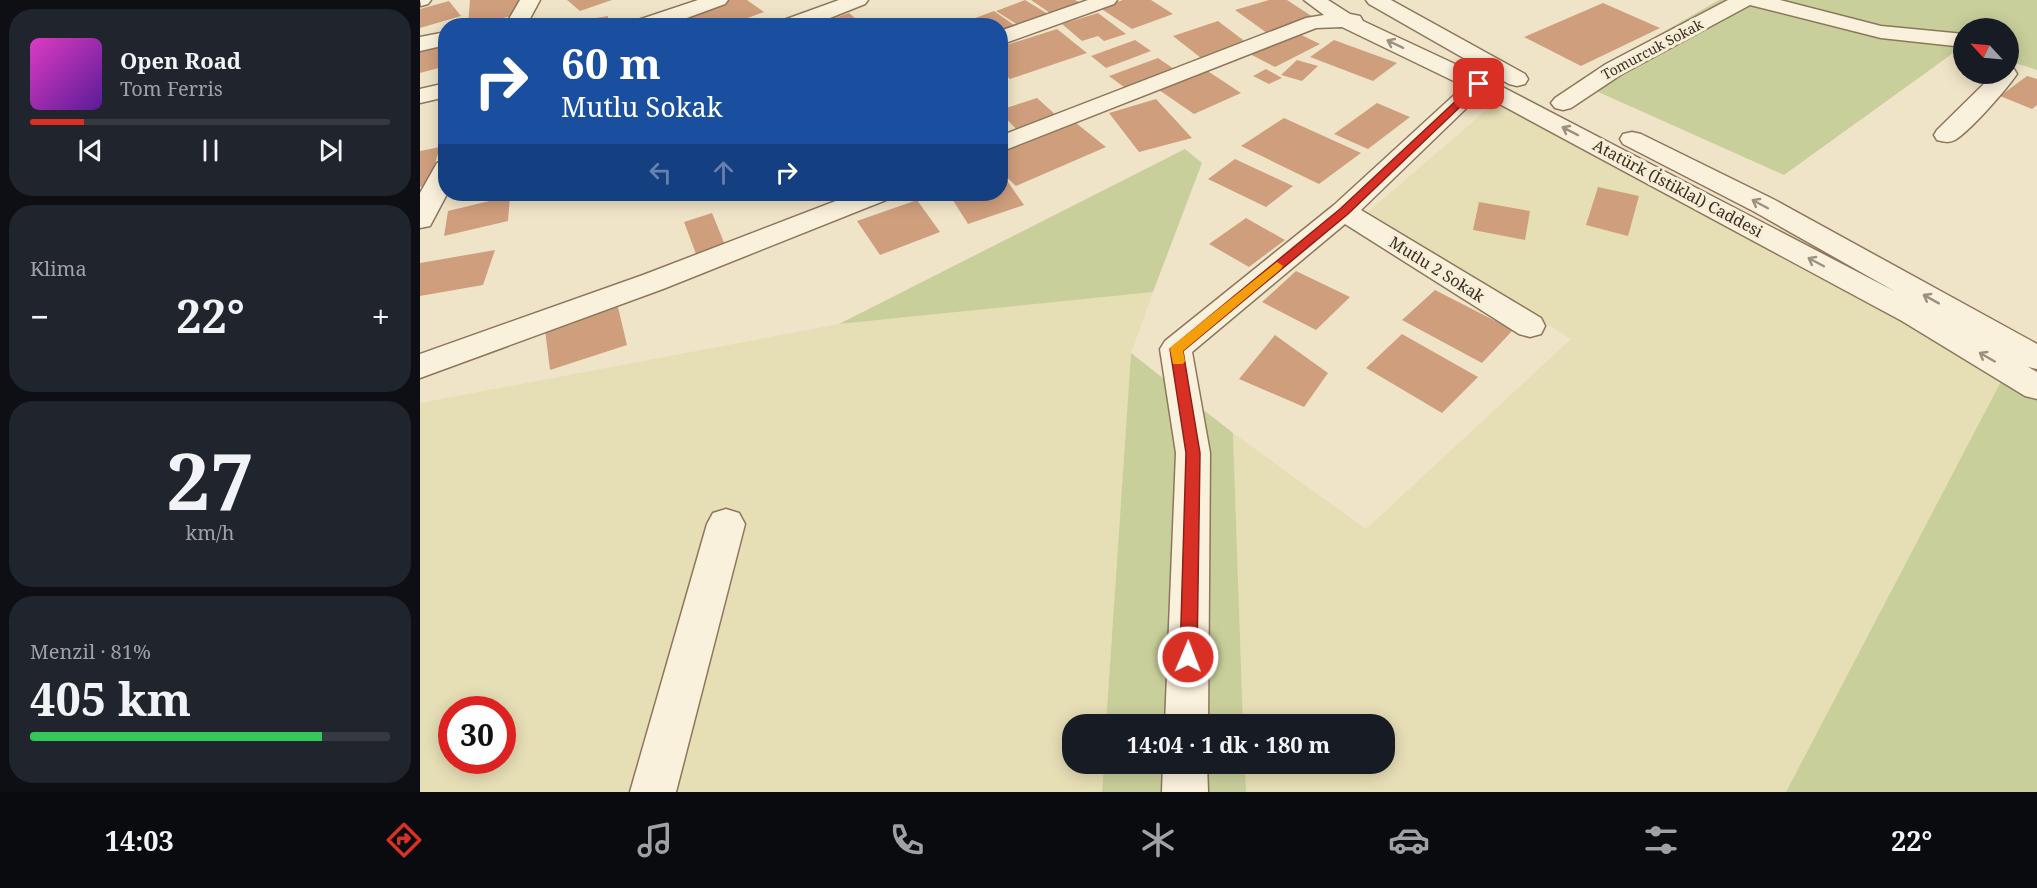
<!DOCTYPE html>
<html lang="tr">
<meta charset="utf-8">
<style>
body{margin:0;font-family:"Noto Serif",serif;background:#20242c;color:#f1f3f6;height:100vh;display:flex;flex-direction:column;font-size:22px;white-space:nowrap}
*{box-sizing:border-box;margin:0}
p{font-size:20px;color:#9ea1a6}
.icon{flex:none;width:33px;height:33px;fill:none;stroke:currentColor;stroke-width:2;stroke-linecap:round;stroke-linejoin:round}
.map{position:relative;flex:1;overflow:hidden}
.panel{display:flex;flex-direction:column;gap:9px;padding:9px;background:#0d0f14;width:420px}
.panel>*{flex:none}
.hud{position:absolute;left:18px;top:18px;width:570px;height:183px;border-radius:24px;box-shadow:0 3px 15px #0003;background:#1a4fa0;color:#fff;overflow:hidden}
.needle{width:39px;rotate:296deg}
.controls{position:absolute;left:1533px;top:18px;display:grid;gap:12px}
.controls a{display:grid;place-items:center;width:66px;height:66px;border-radius:50%;background:#171b24;box-shadow:0 3px 15px #0003;font-size:30px}
.speed{position:absolute;left:18px;top:696px;display:flex;gap:12px;font-size:30px;font-weight:700;text-align:center}
.speed>*{display:grid;place-content:center;width:78px;height:78px;border-radius:50%;background:#171b24;box-shadow:0 3px 15px #0003;line-height:1}
.speed .limit{border:9px solid #d22;background:#fff;color:#111}
.pin{position:absolute;display:grid;place-items:center;width:51px;height:51px;color:#fff;margin:-26px;border-radius:12px;box-shadow:0 3px 9px #0006}
.me{position:absolute;width:66px;margin:-33px;rotate:1deg;stroke-linejoin:round;filter:drop-shadow(0 0 4px #0008)}
.turn{display:flex;align-items:center;gap:21px;height:126px;padding:0 24px;font-size:27px}
.turn .icon{width:78px;height:78px;stroke-width:2.5}
.turn b{display:block;font-size:42px;line-height:51px}
.lanes{display:flex;align-items:center;height:57px;padding:0 24px;background:#0003;justify-content:center;gap:30px;direction:ltr}
.lanes .off{opacity:.35}
.big{font-size:45px;font-weight:700;line-height:1.1}
.panel .tile{flex:1;display:flex;flex-direction:column;justify-content:center;gap:9px;min-width:0;padding:0 21px;border-radius:24px;background:#20242c}
.panel .dial{align-items:center;gap:0}
.dial b{font-size:78px;line-height:1}
.song{display:flex;align-items:center;gap:18px}
.cover{width:72px;height:72px;border-radius:9px;background:linear-gradient(135deg,hsl(310 70% 55%),hsl(270 70% 35%))}
.played{height:6px;border-radius:3px;background:linear-gradient(90deg,#d93025 15%,#363941 15%)}
.keys{display:flex;justify-content:space-around;direction:ltr}
.heat{display:flex;justify-content:space-between;align-items:center;font-size:33px;direction:ltr}
.charge{height:9px;border-radius:4px;background:linear-gradient(90deg,#34c759 81%,#363941 0)}
.trip{position:absolute;left:642px;top:714px;width:333px;height:60px;border-radius:24px;background:#171b24;box-shadow:0 3px 15px #0003;font-weight:700;line-height:60px;text-align:center}
.menu{display:flex;height:96px;justify-content:space-around;align-items:center;background:#090b0e;color:#9ea1a6}
.menu .icon{width:42px;height:42px}
.menu .active{color:#d93025}
.menu b{font-size:27px;color:#f1f3f6}
main{display:flex;flex:1;min-height:0}
.map>svg:first-child{display:block}
.farmland{fill:#e6deb5;fill-rule:evenodd}
.green{fill:#c9cf9b}
.building{fill:#cf9f7d}
.lines{fill:none;stroke-linecap:round;stroke-linejoin:round}
.minor-casing{stroke:#8d765c;stroke-width:3}
.minor{fill:#faf1dc;fill-rule:evenodd}
.oneway{stroke:#9c907e}
.route{fill:#d93025;stroke:#8d1f18;stroke-width:1.5}
.slow{fill:#f59e0b}
.labels{text-anchor:middle;dominant-baseline:central;stroke-width:6;stroke-linejoin:round;paint-order:stroke}
.far-street-label{font-size:14px;fill:#3d2e20;stroke:#f7eed8}
.street-label{font-size:16px;fill:#3d2e20;stroke:#f7eed8}
</style>
<main>
<section class="panel">
<div class="tile">
<div class="song"><i class="cover"></i><div><b>Open Road</b><p>Tom Ferris</p></div></div>
<div class="played"></div>
<div class="keys"><svg class="icon" aria-label="previous" viewBox="0 0 24 24"><path d="M18 5L8 12l10 7zM5 5v14"/></svg><svg class="icon" aria-label="pause" viewBox="0 0 24 24"><path d="M8 5v14M16 5v14"/></svg><svg class="icon" aria-label="next" viewBox="0 0 24 24"><path d="M6 5l10 7-10 7zM19 5v14"/></svg></div>
</div>
<div class="tile"><p>Klima</p>
<div class="heat"><a>−</a><b class="big">22°</b><a>+</a></div>
</div>
<div class="tile dial"><b>27</b><p>km/h</p></div>
<div class="tile"><p>Menzil · 81%</p><b class="big">405 km</b><div class="charge"></div></div>
</section>
<div class="map">
<svg width="1617" height="792" viewBox="0 0 1617 792">
<rect width="100%" height="100%" fill="#f0e4c8"/>
<path class="farmland" d="M1086 93 1588 368 1366 792H826L825 764H964V724H823L813 433 946 529 1151 339 948 212Z
M733 292 711 353 686 724H652V764H684L682 792H0V403L419 324ZM32 710H82V760H32Z"/>
<path class="green" d="M1299 0H1617V70L1589 61 1588 28H1544L1543 46 1364 175 1156 82Z
M765 149 782 163 733 292 419 324Z
M711 353 813 433 823 724H686Z
M1588 368 1617 386V792H1366Z
M684 764H825L826 792H682Z"/>
<path class="building" d="M50 0H98V15L48 25Z
M147 0H192L160 11Z
M308 0H327L344 12 306 26H234Z
M605 0 628 14 598 25 576 11Z
M611 0H655L659 2 630 13Z
M703 0H731L753 14 712 29 680 8Z
M849 0H867L893 17 847 33 815 10Z
M29 1 41 16 0 28V9Z
M1183 3 1240 28 1161 66 1104 37Z
M574 11 597 27 580 33V26H534Z
M429 13 437 20 419 26H392Z
M678 13 706 34 684 41 678 36 662 41 642 24Z
M188 16V26H142V24Z
M798 21 827 43 781 58 753 36Z
M637 29 667 53 590 79 580 70V47Z
M875 32 900 44 855 67 830 54Z
M715 40 731 51 686 68 671 56Z
M914 40 977 63 953 81 890 57Z
M26 46V66L0 73V52Z
M738 58 757 71 708 90 689 76Z
M877 60 898 66 882 81 861 75Z
M846 69 862 78 849 84 833 76Z
M786 70 821 93 774 114 739 90Z
M1607 76 1617 79V105L1612 109 1580 96Z
M617 98 637 116 597 130 580 112V110Z
M736 99 772 138 719 152 689 113Z
M957 103 990 117 948 149 914 134Z
M864 118 941 153 899 184 821 146Z
M656 123 686 147 596 186 581 172 604 205 548 224 529 194H580V153Z
M20 147 8 186 0 187V151Z
M815 159 873 186 846 207 788 179Z
M1178 187 1219 196 1208 236 1166 225Z
M90 196 88 221 24 236 28 211Z
M497 200 520 232 460 255 437 221Z
M1059 202 1110 211 1105 240 1053 230Z
M292 213 305 245 276 254 264 222Z
M826 218 865 240 829 267 789 244Z
M75 250 63 285 0 296V263Z
M876 271 930 297 896 330 842 302Z
M1015 290 1093 330 1062 363 982 320Z
M198 307 207 345 130 370 125 330Z
M982 334 1058 377 1022 413 946 368Z
M855 335 908 373 884 407 819 379Z"/>
<g class="lines">
<defs>
<path id="minor" d="M0 0H11L8 4 1 6Z
M100 0H120L106 26H85Z
M278 0H308L305 4 245 26H213L215 21Z
M419 0H448L445 4 390 26H359L361 21Z
M668 0H697L694 4 580 45V31Z
M884 0H908L930 14 940 16 943 21 1067 79 1476 292 1333 211 1203 144 1200 139 1203 134 1212 132 1221 134 1353 199 1617 344V369L1608 367 1617 372V399L1605 396 1482 321 1061 94 941 210 1121 318 1125 326 1121 334 1110 337 1099 334 925 224 772 352 790 453 788 724H745L756 453 740 349 745 341 914 205 1044 86 922 27 896 28 580 152V136L886 18 904 15Z
M946 0H971L1105 74 1108 79 1105 84 1097 86 1089 84 949 4Z
M1308 0H1360L1461 26 1544 34V47L1461 38 1330 5 1202 74 1151 108 1143 110 1135 108 1131 103 1135 98 1186 64Z
M26 32V45L0 51V37Z
M1588 68 1594 69 1597 74C1586 90 1551 130 1535 140 1529 143 1524 142 1517 140L1514 135 1517 130 1574 74H1588Z
M26 83V97L0 103V89Z
M26 160 27 194 10 226 0 228V193L17 163Z
M434 194H470L466 200 243 289 0 378V354L223 275Z
M306 509 319 513 325 524 256 792H210L287 524 293 513Z
M743 764H787L788 792H742Z"/>
</defs>
<use href="#minor" class="minor-casing"/>
<use href="#minor" class="minor"/>
</g>
<defs><path id="oneway-shaft" d="M-6 0H5M1.5-3L5.5 0L1.5 3" fill="none" stroke-width="1.6" stroke-linecap="round" stroke-linejoin="round" transform="scale(1.5)"/></defs>
<g class="oneway">
<use href="#oneway-shaft" transform="translate(975 44) rotate(-154)"/>
<use href="#oneway-shaft" transform="translate(1150 131) rotate(-153)"/>
<use href="#oneway-shaft" transform="translate(1340 204) rotate(-152)"/>
<use href="#oneway-shaft" transform="translate(1396 262) rotate(-152)"/>
<use href="#oneway-shaft" transform="translate(1511 299) rotate(-151)"/>
<use href="#oneway-shaft" transform="translate(1567 357) rotate(-150)"/>
</g>
<path class="route" d="M1056 82 1064 84 928 214 763 351 780 453 777 657 774 662 768 665 762 662 760 657 766 453 750 349 920 209Z"/>
<path class="slow" d="M857 262 863 266 861 269 763 351 765 361 763 364H753L750 349 752 346Z"/>
<g class="labels">
<g class="far-street-label">
<text transform="translate(1232 49) rotate(-28)">Tomurcuk Sokak</text>
</g>
<g class="street-label">
<text transform="translate(1258 188) rotate(28)">Atatürk (İstiklal) Caddesi</text>
<text transform="translate(1017 269) rotate(32)">Mutlu 2 Sokak</text>
</g>
</g>
</svg>
<div class="controls">
<a><svg class="needle" viewBox="-14 -14 28 28"><path d="M0-13l5 13h-10z" fill="#e53935"/><path d="M0 13l5-13h-10z" fill="#9ea1a6"/></svg></a>
</div>
<div class="speed"><div class="limit">30</div></div>
<div class="pin" style="left:1059px;top:84px;background:#d93025"><svg class="icon" aria-label="arrive" viewBox="0 0 24 24"><path d="M6 21V4h12l-3 4 3 4H6"/></svg></div>
<svg class="me" style="left:768px;top:657px" viewBox="-20 -20 40 40"><circle r="17" fill="#d93025" stroke="#fff" stroke-width="3"/><path d="M0-11L8 9 0 5-8 9z" fill="#fff"/></svg>
<div class="trip">14:04 · 1 dk · 180 m</div>
<div class="hud">
<div class="turn"><svg class="icon" aria-label="right" viewBox="0 0 24 24"><path d="M7 20v-9h11M14 6l5 5-5 5"/></svg><div><b>60 m</b>Mutlu Sokak</div></div>
<div class="lanes"><svg class="icon off" aria-label="left" viewBox="0 0 24 24"><path d="M17 20v-9H6M10 6l-5 5 5 5"/></svg><svg class="icon off" aria-label="ahead" viewBox="0 0 24 24"><path d="M12 20V5M6 11l6-6 6 6"/></svg><svg class="icon" aria-label="right" viewBox="0 0 24 24"><path d="M7 20v-9h11M14 6l5 5-5 5"/></svg></div>
</div>
</div>
</main>
<nav class="menu">
<b>14:03</b>
<svg class="icon active" aria-label="directions" viewBox="0 0 24 24"><path d="M12 3l9 9-9 9-9-9zM9 14v-3h6M13 9l2 2-2 2"/></svg>
<svg class="icon" aria-label="music" viewBox="0 0 24 24"><path d="M9 18V5l10-2v13"/><circle cx="6" cy="18" r="3"/><circle cx="16" cy="16" r="3"/></svg>
<svg class="icon" aria-label="phone" viewBox="0 0 24 24"><path d="M5 4h4l2 5-3 2q2 4 5 5l2-3 5 2v4C11 20 4 13 5 4z"/></svg>
<svg class="icon" aria-label="climate" viewBox="0 0 24 24"><path d="M12 3v18M4 7l16 10M4 17L20 7"/></svg>
<svg class="icon" aria-label="car" viewBox="0 0 24 24"><path d="M5 17H2v-5l4-1 3-4h7l3 4 3 1v5h-3M9 17h6M6 11h13"/><circle cx="7" cy="17" r="2"/><circle cx="17" cy="17" r="2"/></svg>
<svg class="icon" aria-label="filters" viewBox="0 0 24 24"><path d="M4 7h16M4 17h16"/><circle cx="9" cy="7" r="2"/><circle cx="15" cy="17" r="2"/></svg>
<b>22°</b>
</nav>
